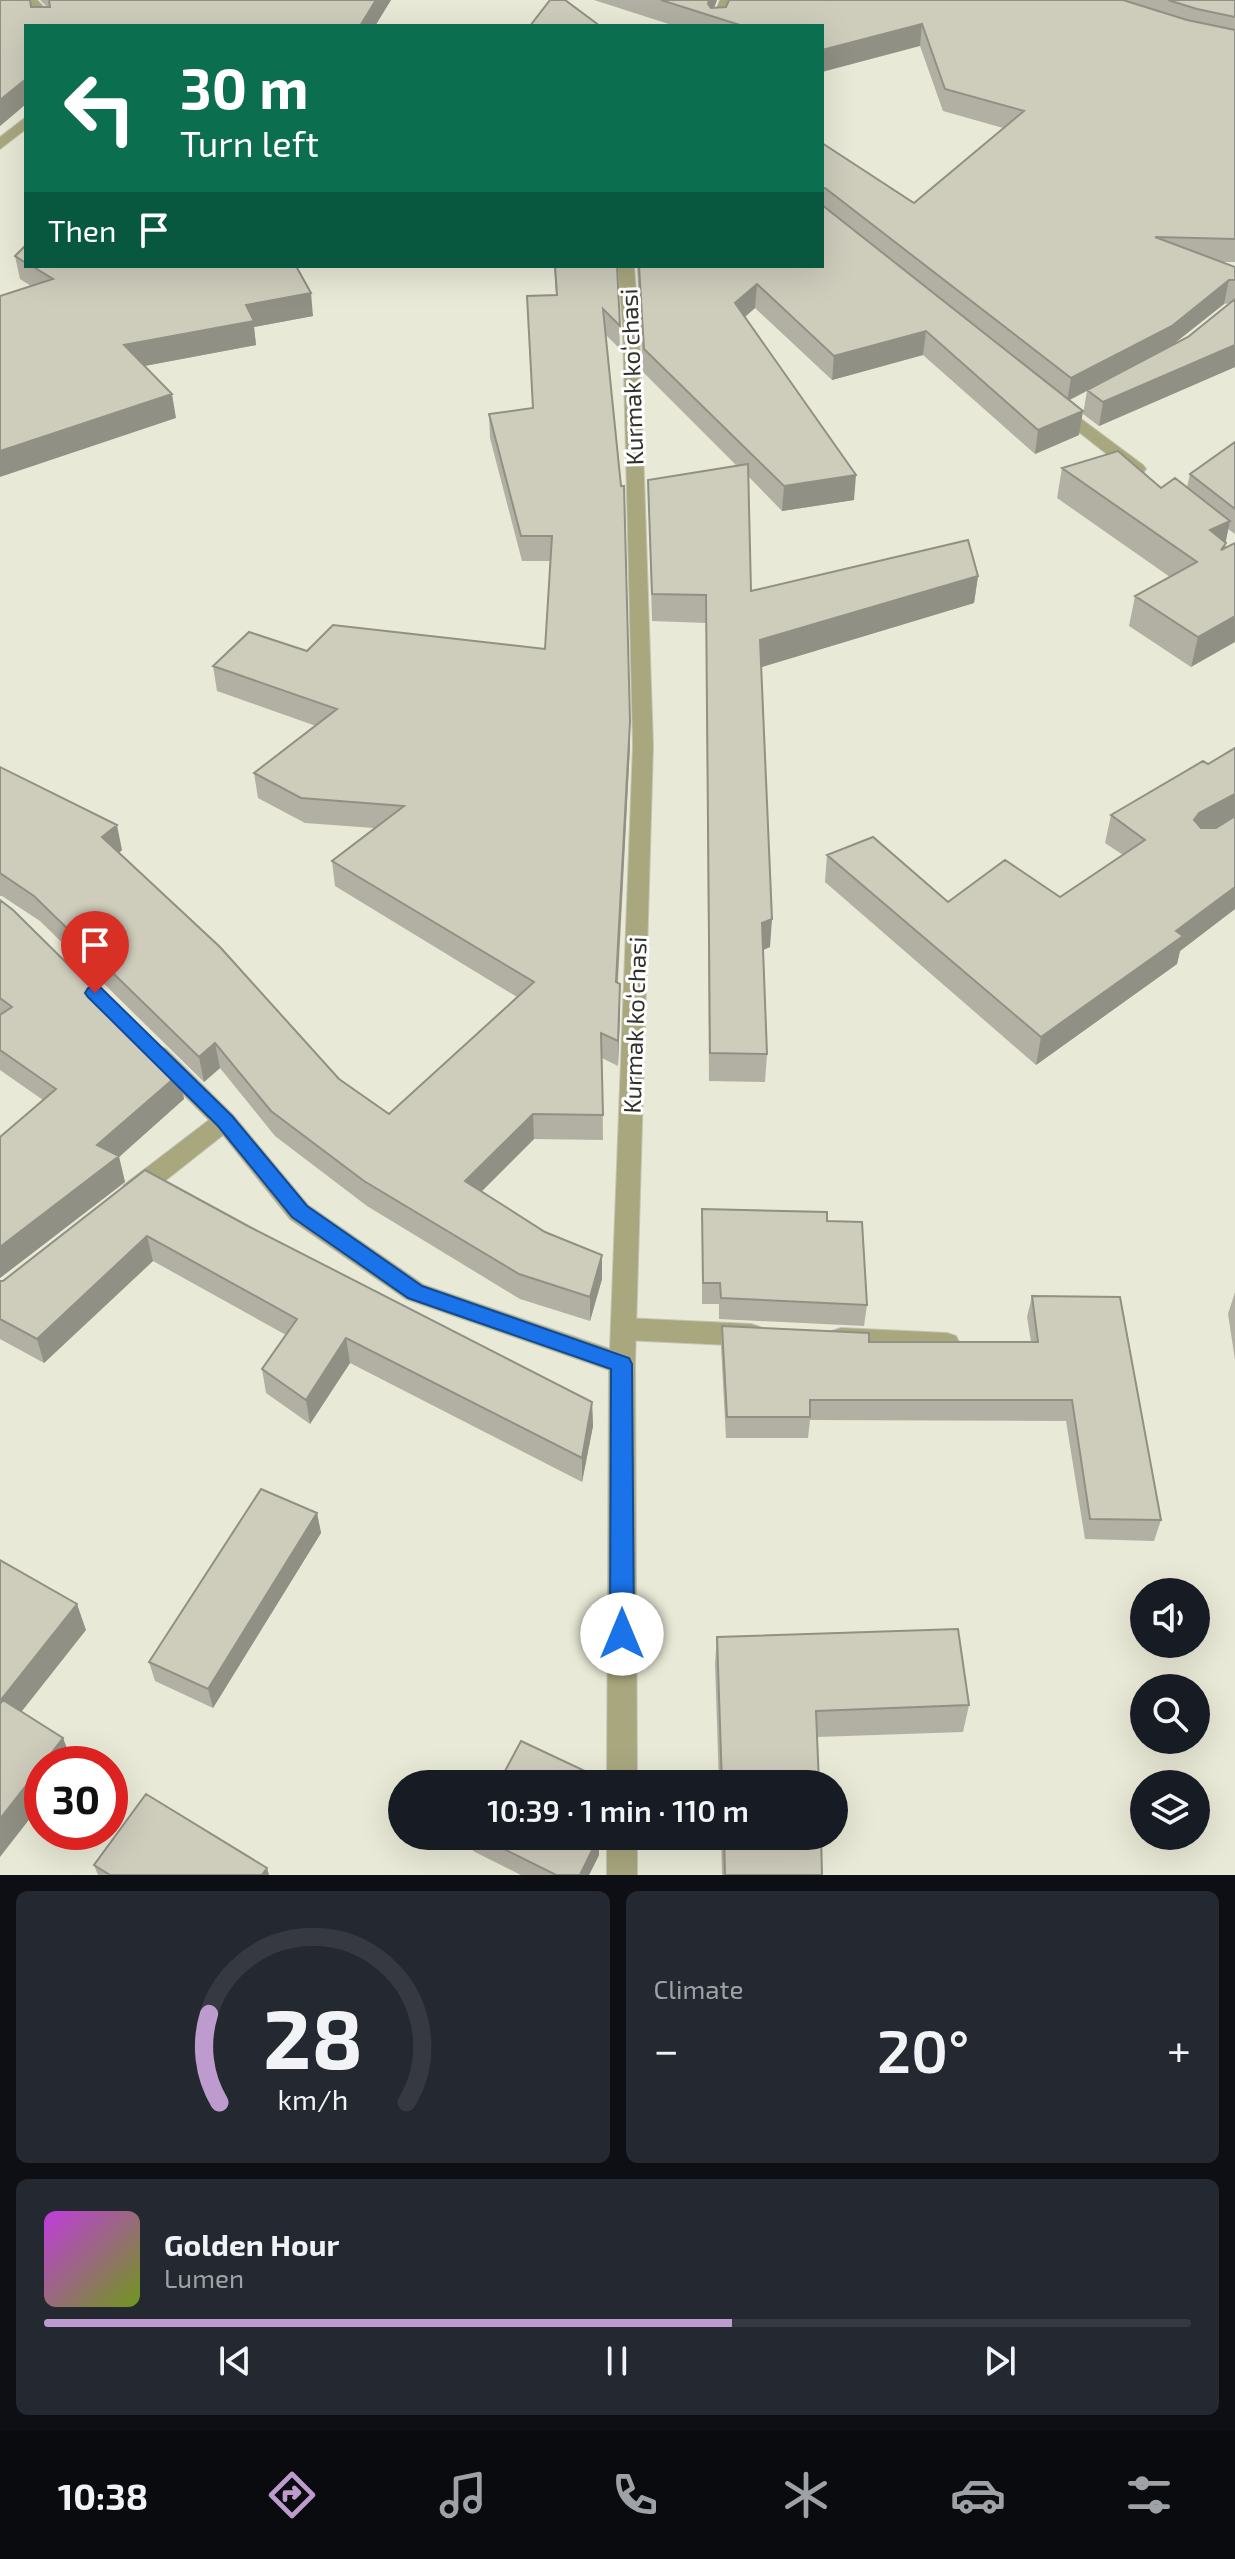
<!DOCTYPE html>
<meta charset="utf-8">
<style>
body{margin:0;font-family:"Exo 2",sans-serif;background:#242831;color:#f1f3f6;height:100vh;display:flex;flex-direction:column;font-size:30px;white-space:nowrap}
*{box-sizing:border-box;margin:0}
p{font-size:26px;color:#9ea1a6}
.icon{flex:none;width:44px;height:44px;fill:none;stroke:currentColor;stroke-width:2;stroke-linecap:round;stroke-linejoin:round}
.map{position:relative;height:1875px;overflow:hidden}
.side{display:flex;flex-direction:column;gap:16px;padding:16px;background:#0d0f14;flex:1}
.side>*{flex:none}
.banner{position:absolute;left:24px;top:24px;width:800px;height:244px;border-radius:0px;box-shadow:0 8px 32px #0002;background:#0b6e4f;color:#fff;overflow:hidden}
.buttons{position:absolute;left:1130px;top:1578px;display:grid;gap:16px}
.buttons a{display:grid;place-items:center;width:80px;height:80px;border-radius:50%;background:#171b24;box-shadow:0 8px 32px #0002;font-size:40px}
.speed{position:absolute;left:24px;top:1746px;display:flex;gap:16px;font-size:40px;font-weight:700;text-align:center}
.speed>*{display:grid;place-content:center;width:104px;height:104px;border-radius:50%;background:#171b24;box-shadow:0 8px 32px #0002;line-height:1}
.speed .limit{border:12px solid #d22;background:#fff;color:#111}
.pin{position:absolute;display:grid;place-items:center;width:68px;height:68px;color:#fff;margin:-82px -34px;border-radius:50% 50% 50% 0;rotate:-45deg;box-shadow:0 0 8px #0007}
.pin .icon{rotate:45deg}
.me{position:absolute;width:88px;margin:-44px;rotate:0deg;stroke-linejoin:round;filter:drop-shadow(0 0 6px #0008)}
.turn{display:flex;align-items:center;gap:28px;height:168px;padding:0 24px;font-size:36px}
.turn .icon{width:104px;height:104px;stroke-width:2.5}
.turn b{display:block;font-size:56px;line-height:68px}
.then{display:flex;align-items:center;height:76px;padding:0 24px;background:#0003;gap:16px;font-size:30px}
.big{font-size:60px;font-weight:600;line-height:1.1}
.side .widget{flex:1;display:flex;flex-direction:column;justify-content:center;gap:12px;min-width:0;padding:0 28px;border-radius:12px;background:#242831}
.side .dial{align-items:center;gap:0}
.dial svg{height:208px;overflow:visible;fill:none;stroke:#363941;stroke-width:7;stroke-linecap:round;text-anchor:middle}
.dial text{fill:#f1f3f6;stroke:none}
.song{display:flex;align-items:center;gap:24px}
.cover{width:96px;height:96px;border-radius:12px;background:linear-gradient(135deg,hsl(290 70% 55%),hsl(80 70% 35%))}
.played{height:8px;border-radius:4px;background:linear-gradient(90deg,#be9bce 60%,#363941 60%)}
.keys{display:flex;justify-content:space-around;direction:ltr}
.heat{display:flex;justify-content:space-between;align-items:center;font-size:44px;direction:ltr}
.side .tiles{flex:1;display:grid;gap:16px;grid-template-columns:1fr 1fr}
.widget:last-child{grid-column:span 2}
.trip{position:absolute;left:388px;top:1770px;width:460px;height:80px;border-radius:40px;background:#171b24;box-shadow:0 8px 32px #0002;font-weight:600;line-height:80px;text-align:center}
.tabs{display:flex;height:128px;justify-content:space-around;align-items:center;background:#090b0e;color:#9ea1a6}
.tabs .icon{width:56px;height:56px}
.tabs .on{color:#be9bce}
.tabs b{font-size:36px;color:#f1f3f6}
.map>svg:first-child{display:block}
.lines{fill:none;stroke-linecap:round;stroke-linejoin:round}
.service-casing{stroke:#c4c4b5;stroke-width:2}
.minor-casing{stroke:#c4c4b5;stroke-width:2}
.service{fill:#a9a77e;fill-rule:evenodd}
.minor{fill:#a9a77e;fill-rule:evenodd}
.wall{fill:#b1b0a2;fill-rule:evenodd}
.shaded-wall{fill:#909084}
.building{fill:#cecdbc;stroke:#909084;stroke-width:2}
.route{fill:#1a73e8;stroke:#114b97;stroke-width:2}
.labels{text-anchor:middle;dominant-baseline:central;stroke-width:6;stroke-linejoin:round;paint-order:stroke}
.street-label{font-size:24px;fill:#32322c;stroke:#fff}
</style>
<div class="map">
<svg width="1235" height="1875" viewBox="0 0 1235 1875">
<rect width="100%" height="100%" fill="#e9e9d7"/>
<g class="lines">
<defs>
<path id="service" d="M624 1318 751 1324 760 1327 764 1335 760 1343 751 1346 624 1340 615 1337 611 1329 615 1321Z
M841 1328 947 1333 956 1336 960 1344 956 1352 947 1355 841 1350 832 1347 828 1339 832 1331Z"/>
<path id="minor" d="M22 0H37L48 11 51 26H37L35 12Z
M720 0H734L724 26H710Z
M26 117V129L0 149V137Z
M618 266H634L639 329 653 746 635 1364 637 1784H607L609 1370 406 1299 290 1219 223 1135 142 1199 133 1202 124 1199 121 1192 124 1185 209 1120 150 1061 146 1055 150 1049 158 1046 166 1049 233 1115 308 1205 424 1285 610 1349 633 746 623 329Z
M1057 401 1143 465 1146 469 1143 473H1131L1051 410 1049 406 1051 402Z
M607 1836H637V1875H607Z"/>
</defs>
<use href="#service" class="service-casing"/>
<use href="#minor" class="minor-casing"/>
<use href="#service" class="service"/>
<use href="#minor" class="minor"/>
</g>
<path class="wall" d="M0 0 31 7H47L40 0H391L375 26H26V104L0 126Z
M594 0H717L714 8 726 7 729 0H1235V262H1221L1235 267V367L1099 426 1083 414 1087 391 1070 400 1083 411 1079 435 1035 454 923 355 832 380 755 308 745 317 854 500 782 511 749 477 751 591 978 576 974 603 761 667 770 947 763 950 767 1054 765 1082 709 1081 706 623 652 621 648 480 737 466 643 372 637 266H822V143L914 203 1003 128 943 111 920 46 822 26H675ZM1230 303 1188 337 1175 343 1224 304Z
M26 245V266H296L313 316 254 327 256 345 145 366 176 418 31 286 20 279 15 256Z
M554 266H617L620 349 606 335 630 746 618 982 620 1009 618 1066 602 1058 603 1140 534 1139 482 1191 602 1279 590 1321 520 1299 367 1206 275 1136 220 1068 204 1082 40 921 2 896H0V767L122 850 119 853 339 1079 389 1114 517 997 335 886 332 861 374 828 305 823 258 798 254 773 316 726 217 691 213 666 307 651 545 649 550 561H522L490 438 489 414 532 408 556 295Z
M1235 442V534L1228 529 1225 548 1191 667 1129 626 1135 596 1170 577 1057 498 1062 468 1161 488 1187 487 1190 474Z
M1235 748V909L1180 951 1177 964 1036 1065 825 882 827 855 948 902 1060 897 1123 855 1105 843 1111 815 1208 764Z
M0 900 179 1074 184 1099 119 1157 125 1182 0 1278V1137L43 1100 0 1070Z
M145 1170 248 1226 592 1402 593 1426 582 1482 350 1363 310 1424 266 1393 262 1369 286 1335 153 1261 44 1363 0 1339V1281H3Z
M702 1209 827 1221 867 1305 864 1326 719 1319V1304H702Z
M1235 1292V1360L1228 1314Z
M1032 1296 1161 1520 1154 1541 1085 1539 1066 1421 810 1420 808 1438H726L721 1347 722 1326 869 1342H1031L1027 1317Z
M317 1513 321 1533 213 1708 155 1681 149 1662Z
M717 1637 969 1705 963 1732 817 1737 819 1784H719L715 1664Z
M472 1836H599V1855L589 1875H521L473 1851Z
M721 1836H821L822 1875H722Z
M94 1865 269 1875H98Z"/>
<path class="shaded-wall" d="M376 0H391L375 26H360Z
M709 0H717L711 16 708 4Z
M922 24 920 46 822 72V50Z
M26 79V104L0 126V100Z
M1229 280 1224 304 1167 349 1067 401 1071 378Z
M757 284 755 308 734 326 735 303Z
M311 293 313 316 254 327 256 345 128 369 124 345 246 305Z
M926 331 923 355 832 380 834 356Z
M1235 345V367L1099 426 1103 402Z
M172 394 176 418 0 477V451Z
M1083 411 1079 435 1035 454 1038 430Z
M856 475 854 500 782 511 784 486Z
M1230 521 1219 573 1210 530Z
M978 576 974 603 759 668 760 640Z
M1235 616V642L1191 667 1198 637Z
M630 721V746L616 1007V982Z
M1235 794V818L1192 840 1194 820 1199 813Z
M117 825 122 850 108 862 102 837Z
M1235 887V909L1180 951 1177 964 1036 1065 1041 1037 1176 931Z
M772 919 770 947 761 951 762 923Z
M620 984V1009L618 1066V1041Z
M215 1043 220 1068 204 1082 199 1057Z
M179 1074 184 1099 119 1157 125 1182 0 1278V1247L97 1145Z
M533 1114 534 1139 467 1206 465 1181Z
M147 1236 153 1261 44 1363 37 1339Z
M602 1255V1279L590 1321V1297Z
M346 1338 350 1363 310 1424 306 1400Z
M592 1402 593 1426 582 1482V1458Z
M317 1513 321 1533 213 1708 208 1689Z
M77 1604 86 1630 0 1739V1701Z
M63 1738 73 1763 72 1764H43Z
M42 1765V1803L0 1857V1819Z
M599 1836V1855L589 1875H580Z
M267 1868 269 1875H262Z"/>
<path class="building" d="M0 0H30L31 7H50L49 0H376L360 26H26V79L0 100Z
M550 0H565L600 26H530Z
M661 0H709L708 4 711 8 726 7 729 0H1123L1187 20 1235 30V239L1155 237 1235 267V280H1229L1172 326 1071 378 825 188H822V143L914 203 1024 111 945 89 922 24 822 50V26H743Z
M1168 0H1235V17L1197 9Z
M822 205 1083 411 1038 430 926 331 834 356 757 284 735 303 856 475 784 486 644 349 639 266H822Z
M26 245V263L15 256Z
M32 266H296L311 293 246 305 254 321 124 345 172 394 0 451V296L53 279Z
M555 266H617L620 326 603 309 621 486H624L630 721 616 982 620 984 618 1041 601 1033 603 1115 533 1114 465 1181 545 1232 602 1255 590 1297 519 1274 364 1181 271 1111 215 1043 199 1057 34 896 0 873V767L117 825 102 837 220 947 339 1079 389 1114 534 982 332 861 404 806 301 798 254 773 337 709 213 666 249 632 307 651 333 625 545 649 552 536H521L489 414 533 408 527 296 557 295Z
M1235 299V345L1103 402 1087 390 1188 337Z
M1235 442V509L1190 474Z
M1118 451 1161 488 1175 478 1230 521 1210 530 1226 543 1221 550 1235 543V616L1198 637 1135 596 1197 562 1062 468Z
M748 464 751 591 968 540 978 576 760 640 772 919 762 923 767 1054 710 1053 706 595 652 594 648 480Z
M1235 748V794L1199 813 1194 820 1201 828H1216L1235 816V887L1176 931 1183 936 1041 1037 827 855 873 837 948 902 1005 860 1060 897 1145 840 1111 815 1203 761 1208 764Z
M0 900 13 910 179 1074 97 1145 119 1156 0 1247V1137L56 1089 0 1050V1015L12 1007 0 998Z
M145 1170 248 1226 592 1402 582 1458 346 1338 306 1400 262 1369 297 1319 147 1236 37 1339 0 1319V1281H3Z
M702 1209 827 1212V1221L862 1222 867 1305 721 1298 720 1283H703Z
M1032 1296 1120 1297 1161 1520 1090 1519 1072 1400H810V1417H727L722 1326 869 1333V1342H1038Z
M261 1489 317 1513 208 1689 149 1662Z
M0 1560 77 1604 0 1701Z
M958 1629 969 1705 816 1711 819 1784H722L717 1637Z
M3 1700 63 1738 0 1819V1704Z
M521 1741 604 1780 602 1784H498Z
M146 1794 267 1868 262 1875H110L94 1865Z
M478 1836H599L580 1875H556Z
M724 1836H821L822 1875H725Z"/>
<path class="route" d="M95 986 101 988 232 1116 307 1206 422 1286 629 1358 632 1364 634 1634 630 1642 622 1645 613 1642 610 1634 611 1369 408 1298 292 1217 218 1126 88 997 85 993 88 988Z"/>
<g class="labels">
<g class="street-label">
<text transform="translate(631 377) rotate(-92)">Kurmak koʻchasi</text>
<text transform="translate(634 1025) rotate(-88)">Kurmak koʻchasi</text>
</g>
</g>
</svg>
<div class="buttons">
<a><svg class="icon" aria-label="sound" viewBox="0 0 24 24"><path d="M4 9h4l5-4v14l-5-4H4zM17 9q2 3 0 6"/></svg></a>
<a><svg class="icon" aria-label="search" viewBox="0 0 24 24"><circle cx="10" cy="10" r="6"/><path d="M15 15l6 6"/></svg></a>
<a><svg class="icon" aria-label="layers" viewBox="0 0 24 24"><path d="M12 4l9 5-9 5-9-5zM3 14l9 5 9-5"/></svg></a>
</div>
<div class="speed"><div class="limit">30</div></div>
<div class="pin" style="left:95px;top:993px;background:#d93025"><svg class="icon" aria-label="arrive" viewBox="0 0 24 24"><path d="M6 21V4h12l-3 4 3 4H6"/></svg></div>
<svg class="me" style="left:622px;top:1634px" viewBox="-20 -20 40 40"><circle r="19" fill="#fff"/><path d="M0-13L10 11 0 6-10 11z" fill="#1a73e8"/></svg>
<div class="trip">10:39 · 1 min · 110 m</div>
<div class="banner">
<div class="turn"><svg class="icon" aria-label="left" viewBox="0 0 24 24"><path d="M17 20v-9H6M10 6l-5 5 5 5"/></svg><div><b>30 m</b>Turn left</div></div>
<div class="then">Then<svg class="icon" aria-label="arrive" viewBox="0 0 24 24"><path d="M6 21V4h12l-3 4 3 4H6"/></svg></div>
</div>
</div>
<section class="side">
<div class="tiles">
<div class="widget dial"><svg viewBox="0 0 100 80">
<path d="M14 69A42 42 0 1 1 86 69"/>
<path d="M14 69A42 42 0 0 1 10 35" stroke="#be9bce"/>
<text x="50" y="56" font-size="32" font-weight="700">28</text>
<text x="50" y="72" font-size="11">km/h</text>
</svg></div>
<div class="widget"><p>Climate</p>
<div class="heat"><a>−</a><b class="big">20°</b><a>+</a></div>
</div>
<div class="widget">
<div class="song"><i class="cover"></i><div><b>Golden Hour</b><p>Lumen</p></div></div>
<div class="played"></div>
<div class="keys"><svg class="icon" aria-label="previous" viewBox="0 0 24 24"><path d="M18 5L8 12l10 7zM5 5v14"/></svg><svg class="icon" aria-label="pause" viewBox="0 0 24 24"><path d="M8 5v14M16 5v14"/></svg><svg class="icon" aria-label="next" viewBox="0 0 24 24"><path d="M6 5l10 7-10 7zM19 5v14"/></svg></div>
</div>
</div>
</section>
<nav class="tabs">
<b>10:38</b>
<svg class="icon on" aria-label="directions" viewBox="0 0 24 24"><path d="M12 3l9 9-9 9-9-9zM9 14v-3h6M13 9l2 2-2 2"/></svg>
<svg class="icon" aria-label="music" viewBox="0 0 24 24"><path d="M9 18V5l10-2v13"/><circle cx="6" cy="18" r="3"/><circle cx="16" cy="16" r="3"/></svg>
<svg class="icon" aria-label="phone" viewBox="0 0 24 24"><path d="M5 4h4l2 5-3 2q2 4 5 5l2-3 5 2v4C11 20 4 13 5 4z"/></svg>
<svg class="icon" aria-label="climate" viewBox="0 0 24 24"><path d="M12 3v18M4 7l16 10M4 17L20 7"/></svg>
<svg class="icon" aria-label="car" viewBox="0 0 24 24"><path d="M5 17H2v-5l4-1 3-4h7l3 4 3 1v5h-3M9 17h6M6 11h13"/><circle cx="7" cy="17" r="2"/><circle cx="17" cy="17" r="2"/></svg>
<svg class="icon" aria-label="filters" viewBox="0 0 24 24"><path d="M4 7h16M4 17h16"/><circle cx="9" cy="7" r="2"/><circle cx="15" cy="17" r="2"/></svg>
</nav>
